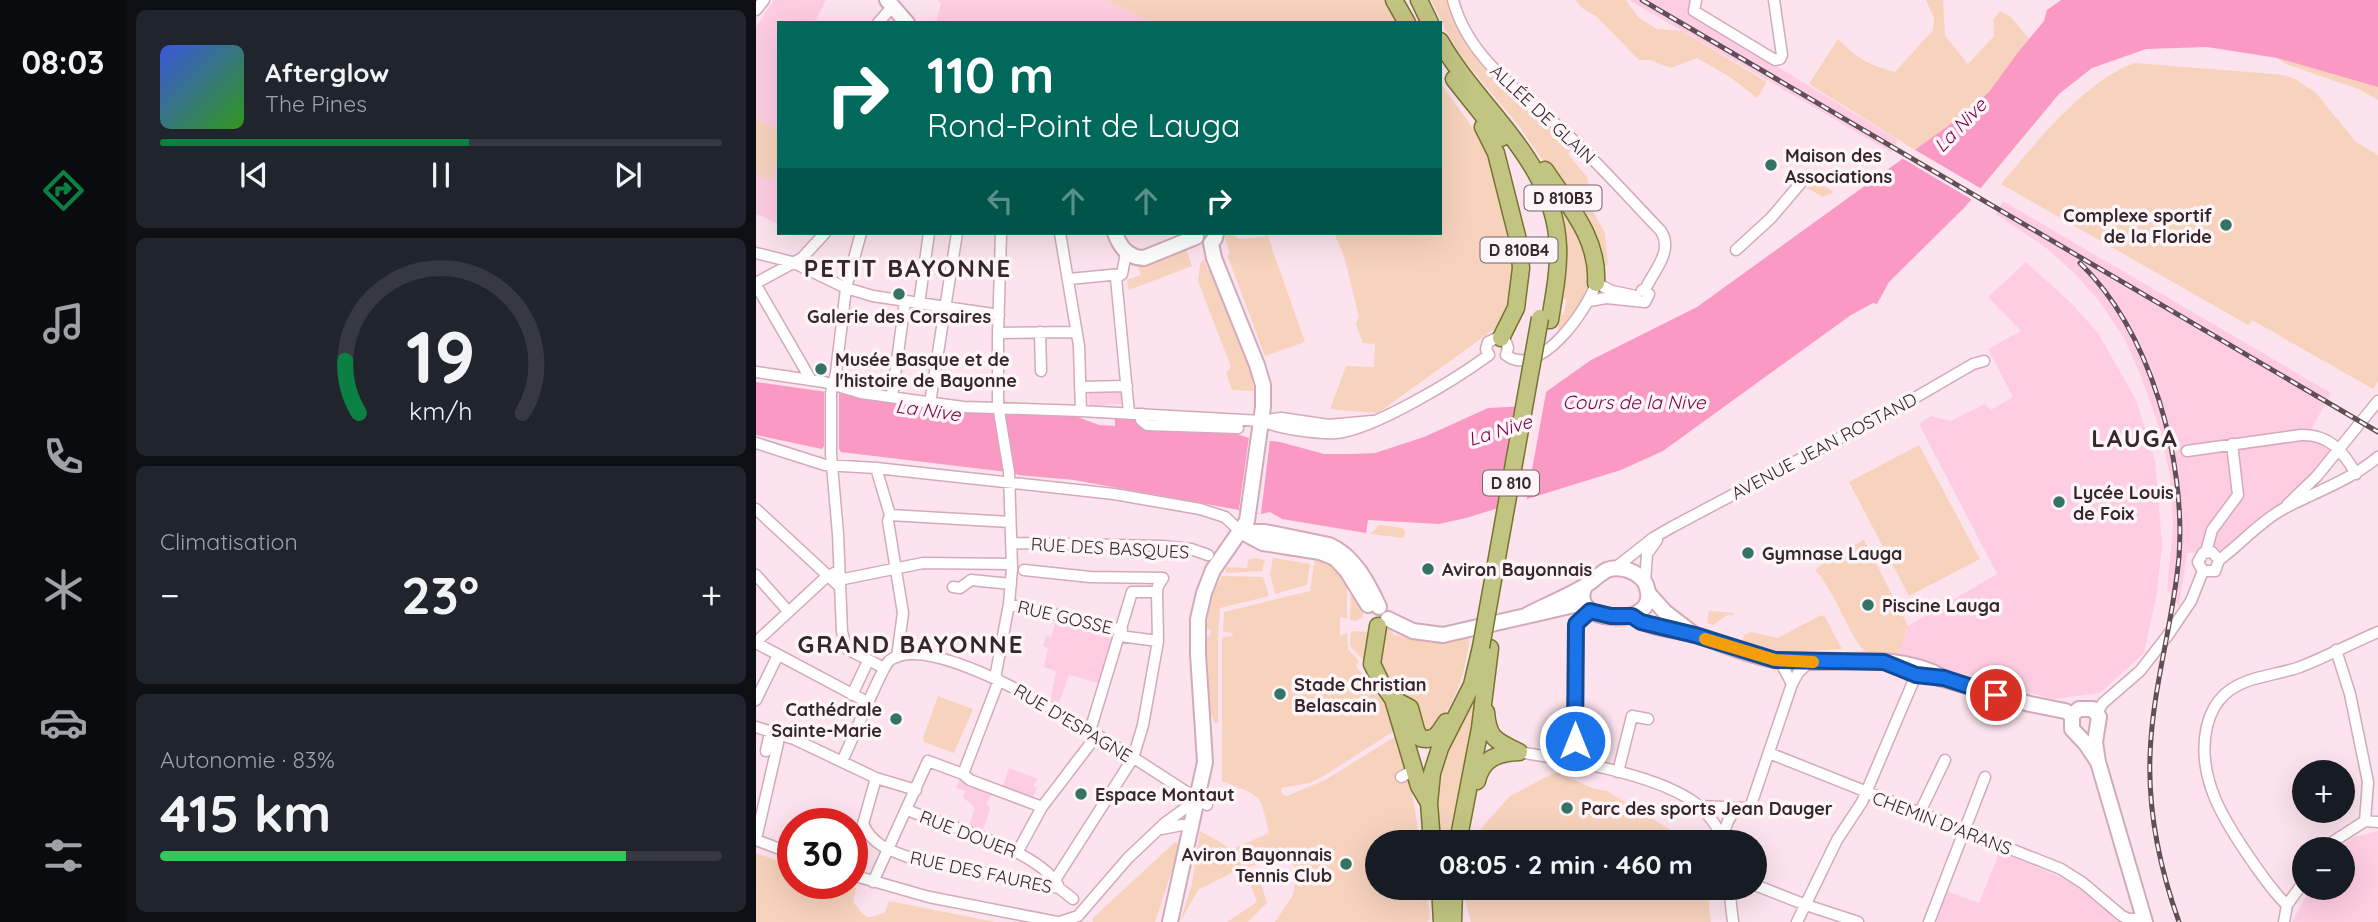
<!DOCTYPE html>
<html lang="fr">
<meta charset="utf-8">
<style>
body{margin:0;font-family:Quicksand,sans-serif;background:#20242c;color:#f1f3f6;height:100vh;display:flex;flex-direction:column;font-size:26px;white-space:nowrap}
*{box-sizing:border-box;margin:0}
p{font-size:23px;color:#9ea1a6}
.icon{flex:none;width:38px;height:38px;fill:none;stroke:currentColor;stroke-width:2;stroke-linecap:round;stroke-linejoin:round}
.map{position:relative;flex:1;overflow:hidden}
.side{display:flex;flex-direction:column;gap:10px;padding:10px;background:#0d0f14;width:630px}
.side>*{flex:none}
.hud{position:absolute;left:21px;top:21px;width:665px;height:214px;border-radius:0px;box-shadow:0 7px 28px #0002;background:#00695c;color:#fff;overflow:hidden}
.buttons{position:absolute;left:1536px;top:760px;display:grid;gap:14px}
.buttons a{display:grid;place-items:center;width:63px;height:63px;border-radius:50%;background:#171b24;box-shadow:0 7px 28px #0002;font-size:35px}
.speed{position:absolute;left:21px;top:808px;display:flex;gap:14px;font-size:35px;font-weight:700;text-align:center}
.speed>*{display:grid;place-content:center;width:91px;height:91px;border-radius:50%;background:#171b24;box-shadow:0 7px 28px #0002;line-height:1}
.speed .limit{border:10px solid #d22;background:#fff;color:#111}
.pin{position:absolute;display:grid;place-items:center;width:60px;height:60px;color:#fff;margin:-30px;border:4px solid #fff;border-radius:50%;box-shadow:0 2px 7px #0007}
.me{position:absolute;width:77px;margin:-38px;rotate:0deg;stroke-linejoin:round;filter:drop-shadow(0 0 5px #0008)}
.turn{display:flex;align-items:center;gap:24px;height:147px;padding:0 35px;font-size:32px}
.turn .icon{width:91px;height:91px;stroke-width:2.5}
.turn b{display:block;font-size:49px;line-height:60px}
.lanes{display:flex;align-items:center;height:66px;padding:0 35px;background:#0003;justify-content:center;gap:35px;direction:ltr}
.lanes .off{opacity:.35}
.big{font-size:52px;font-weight:700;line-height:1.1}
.side .tile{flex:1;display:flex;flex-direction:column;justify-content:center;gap:10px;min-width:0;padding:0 24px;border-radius:10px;background:#20242c}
.side .dial{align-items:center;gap:0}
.dial svg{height:182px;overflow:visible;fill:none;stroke:#363941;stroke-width:7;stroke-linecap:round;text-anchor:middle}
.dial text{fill:#f1f3f6;stroke:none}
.song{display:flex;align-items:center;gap:21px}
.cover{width:84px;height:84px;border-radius:10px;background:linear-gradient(135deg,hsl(230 70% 55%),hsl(110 70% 35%))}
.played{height:7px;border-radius:4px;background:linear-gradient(90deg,#0b8043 55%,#363941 55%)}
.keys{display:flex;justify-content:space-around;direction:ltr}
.heat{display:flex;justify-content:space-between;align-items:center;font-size:38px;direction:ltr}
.charge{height:10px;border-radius:5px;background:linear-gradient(90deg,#34c759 83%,#363941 0)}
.trip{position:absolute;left:609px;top:830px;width:402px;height:70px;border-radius:35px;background:#171b24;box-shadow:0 7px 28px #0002;font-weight:700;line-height:70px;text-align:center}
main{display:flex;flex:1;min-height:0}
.dock{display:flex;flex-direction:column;width:126px;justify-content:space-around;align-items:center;background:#090b0e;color:#9ea1a6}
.dock .icon{width:49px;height:49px}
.dock .selected{color:#0b8043}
.dock b{font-size:32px;color:#f1f3f6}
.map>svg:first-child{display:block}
.built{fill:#ffcde2}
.green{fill:#f7d3be}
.water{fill:#fb99c5}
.pier{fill:#fce3ed}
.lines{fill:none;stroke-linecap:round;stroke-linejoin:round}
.street-casing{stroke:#d3aabb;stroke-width:13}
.secondary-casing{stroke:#d3aabb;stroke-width:18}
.primary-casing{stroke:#76742e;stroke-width:19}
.street{stroke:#fff;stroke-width:10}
.secondary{stroke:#fff;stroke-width:14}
.primary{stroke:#c2c582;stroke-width:16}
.rail-casing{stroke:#604f55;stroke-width:5}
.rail{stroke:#fef5f8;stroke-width:2.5;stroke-dasharray:8;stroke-linecap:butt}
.primary-bridge-casing{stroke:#76742e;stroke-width:19;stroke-linecap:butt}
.primary-bridge{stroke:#c2c582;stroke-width:16}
.route-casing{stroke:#114b97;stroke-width:18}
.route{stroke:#1a73e8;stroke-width:12}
.slow{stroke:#f59e0b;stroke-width:12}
.poi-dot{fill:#357462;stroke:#fef5f8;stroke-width:2.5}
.labels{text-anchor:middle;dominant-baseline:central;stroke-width:7;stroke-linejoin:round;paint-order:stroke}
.shield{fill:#fef5f8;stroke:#72656a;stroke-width:2}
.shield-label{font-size:16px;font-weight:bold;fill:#36272d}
.street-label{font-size:18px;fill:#36272d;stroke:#fef5f8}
.poi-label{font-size:18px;font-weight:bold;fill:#36272d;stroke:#fef5f8;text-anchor:start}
.water-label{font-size:19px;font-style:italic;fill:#79004a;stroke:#fef5f8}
.district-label{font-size:24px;font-weight:bold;letter-spacing:2px;fill:#36272d;stroke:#fef5f8}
</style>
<main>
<nav class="dock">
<b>08:03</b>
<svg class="icon selected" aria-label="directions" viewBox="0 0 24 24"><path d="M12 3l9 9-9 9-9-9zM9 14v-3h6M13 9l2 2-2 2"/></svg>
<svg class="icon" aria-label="music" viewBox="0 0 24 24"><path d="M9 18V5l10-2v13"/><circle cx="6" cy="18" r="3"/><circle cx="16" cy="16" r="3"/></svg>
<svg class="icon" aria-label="phone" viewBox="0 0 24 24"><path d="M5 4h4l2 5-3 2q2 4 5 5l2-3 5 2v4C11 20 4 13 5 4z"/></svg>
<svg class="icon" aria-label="climate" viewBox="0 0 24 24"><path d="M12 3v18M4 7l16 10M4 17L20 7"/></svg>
<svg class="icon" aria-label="car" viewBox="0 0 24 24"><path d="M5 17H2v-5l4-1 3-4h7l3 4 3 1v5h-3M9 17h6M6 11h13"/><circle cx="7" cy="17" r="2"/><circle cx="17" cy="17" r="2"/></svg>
<svg class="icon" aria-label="filters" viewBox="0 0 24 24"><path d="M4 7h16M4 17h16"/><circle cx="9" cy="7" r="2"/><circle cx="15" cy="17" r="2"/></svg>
</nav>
<section class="side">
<div class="tile">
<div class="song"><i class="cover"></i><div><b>Afterglow</b><p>The Pines</p></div></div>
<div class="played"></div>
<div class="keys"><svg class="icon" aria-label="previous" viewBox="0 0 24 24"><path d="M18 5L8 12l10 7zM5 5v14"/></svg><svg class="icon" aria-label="pause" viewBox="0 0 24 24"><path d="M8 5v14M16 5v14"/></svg><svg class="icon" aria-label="next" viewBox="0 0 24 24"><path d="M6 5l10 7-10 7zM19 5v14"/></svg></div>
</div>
<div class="tile dial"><svg viewBox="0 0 100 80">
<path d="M14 69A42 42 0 1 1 86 69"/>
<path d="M14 69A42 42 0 0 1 8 46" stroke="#0b8043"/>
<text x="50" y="56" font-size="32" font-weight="700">19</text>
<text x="50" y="72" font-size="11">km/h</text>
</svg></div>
<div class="tile"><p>Climatisation</p>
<div class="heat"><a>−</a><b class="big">23°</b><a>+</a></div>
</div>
<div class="tile"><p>Autonomie · 83%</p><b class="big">415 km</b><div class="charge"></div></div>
</section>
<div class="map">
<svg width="1622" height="922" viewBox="0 0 1622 922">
<rect width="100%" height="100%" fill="#fce3ed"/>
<path class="built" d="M18 0H70L58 23H23V224L0 214V27Z
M181 0H348L398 23H180L185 3Z
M873 0H944L938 16 1142 140 1135 152Z
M1247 201 1575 393 1555 430 1581 441 1561 473 1475 549 1431 553 1423 606 1411 589 1417 528 1414 475 1403 427 1385 376 1368 338 1343 301 1318 273 1289 247 1240 214Z
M1270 262 1316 304 1342 333 1380 400 1399 460 1406 544 1401 593 1388 653 1344 693 1297 699 1142 657 1152 626 1241 574 1163 424 1175 416 1194 421 1229 404 1235 410 1257 397 1232 349 1265 331 1232 297Z
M366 387 367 401 364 404 336 406 333 403 332 388Z
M301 618 361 633 346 684 313 675 302 706 294 702 300 671 288 667 292 648 287 646 290 636 295 637Z
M253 768 282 779 277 786 281 788 276 799 246 789Z
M203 780 237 792 230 804 234 807 233 812 225 835 211 830 219 808 207 797 209 791 200 788Z
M1622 831V922H1536L1555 887H1587V849H1580L1598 837Z
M1244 851 1317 883 1331 893 1362 922H1178L1190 891 1223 903Z"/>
<path class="green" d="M348 0H631L646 23H398Z
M675 0H692C718 64 760 102 814 142V150L812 154 831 177 836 209 849 234 852 265 845 266 824 215 763 126 706 58 689 29Z
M819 0H870L883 18 901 29 926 31 1011 82 1001 98 974 77 941 58 914 68 895 60H883L841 17 826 8Z
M1170 0H1187L1189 36 1212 64 1238 36 1237 20 1244 11 1255 17 1273 39 1233 92 1192 126 1159 150 1053 84 1082 39C1101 58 1112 65 1139 72L1177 30 1178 18Z
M1521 58 1612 83 1622 87V100L1602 89 1530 64Z
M1379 63 1493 72 1527 75 1541 80 1560 93 1600 142 1622 155V381L1617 389 1496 320 1492 325 1245 184C1279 144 1329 80 1379 63Z
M684 82 719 131 736 167 756 248 759 271 755 300 744 325 622 413 574 409 590 366 618 367 619 344 607 343 600 324 603 317 588 256 578 233H684Z
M0 119 23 131V163L13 180 0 173Z
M1058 180 1078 192 1067 197 1051 188Z
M800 195 825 231 835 282 818 314 801 332 805 315H807L811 300 806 298C813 265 809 228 800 195Z
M475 233 483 239 509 237 511 234 549 342 509 356 471 255 474 254 467 233Z
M430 249 436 266 373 290 371 280 385 275 382 266Z
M448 259 452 270 456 268 494 370 498 391 476 390 470 373 475 367 442 281 444 264Z
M1163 445 1224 559 1153 596 1093 482Z
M623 525 646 528 649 531 648 538 615 534Z
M1108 540 1152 626 1142 657C1132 656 1118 657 1109 651 1097 644 1077 587 1059 570L1068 563Z
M559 557 572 560 591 581V619L584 617V636L591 633 592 649 603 661 600 666 635 712 641 729 568 776 553 783 525 788 526 794 531 796 571 779 643 734 653 773 664 842H621V887H671L674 920 671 922H519L537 895 541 871 535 862 518 860 483 869 442 890 424 922 436 884 444 831 476 849 513 833C504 791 505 797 466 781V637L477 636 476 633 467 632 468 612 554 591Z
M499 558 509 560 506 571 471 573 469 571 471 567 491 568 492 560Z
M517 558 554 564 551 585 519 594 514 574Z
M466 576 507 577 513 596 464 608 462 638V723H459C448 703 450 661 449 637L454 636 455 630 450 628 456 596Z
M595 586 608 608 606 618 600 621 594 620Z
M953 611 979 613 975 616 973 614 957 625 951 623Z
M1065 615 1069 617 1086 649 1049 651C1038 658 995 650 987 641L988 635 995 632 1022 638Z
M633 628 638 635C668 640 685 643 714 637 709 673 700 711 669 734L624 661 623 652 627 629Z
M595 631 613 632 609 662 594 646Z
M727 663 697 842H680L677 808 686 759Z
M182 696 217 709 198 753 168 742 167 738Z
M800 772 839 789 851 791 934 842H713L754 796Z
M419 842 424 846 399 922H337L336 919Z
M0 853 37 866V884H89L100 888 97 902C111 918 108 921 129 912L133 901 240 922H0Z
M504 880 511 903 492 922H471L501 902 494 883Z
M951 887 955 922H715L706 888Z"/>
<path class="water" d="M1305 0H1622V87L1521 58 1451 47 1390 49 1336 68 1303 94 1209 207 1133 282 1121 304 1117 303 1095 315 907 451 865 470 710 518 683 524 612 520 610 533 526 519 514 512 505 514 318 480 262 475 259 473 85 452 83 449 68 446 66 449 0 435V382L184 408 185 411 319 416 343 425 359 426V419L379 420 386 428 475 432 493 438 524 442 568 454H595L619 453 668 437 732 408 770 406 835 360 941 307 1192 126 1233 92 1263 51 1288 21 1291 10Z"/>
<path class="pier" d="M1156 148 1224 188 1228 190 1218 201 1144 157Z
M791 387 770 503 740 513 760 403H769Z
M68 392 83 394V449L68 446Z
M493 437 514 439 505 514 483 509Z"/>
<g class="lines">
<defs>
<path id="street" d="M697 0C713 62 772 97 815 138 846 167 875 200 905 231 918 252 897 271 889 290
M940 0 938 11 1019 60 1024 59 1026 55 1018 0
M0 10 8 0
M122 23 136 7
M105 233 90 288 80 373 75 393V454L82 534 86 632 91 649 128 668
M304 233 323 346 325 411
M980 250 1015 218 1049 178
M0 253 36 262 90 288 117 296 243 315
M370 253 366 274 360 278 373 413
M313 279 365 274
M0 283 46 258 69 233
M0 285 55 380
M833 301 850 298 889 302 893 294 886 290
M163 304 173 233
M284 332 285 371
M242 333 320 332
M733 355 730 349 732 342 741 338 750 342 752 348 750 355
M750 355C783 380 832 309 840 283L856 291 880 296
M0 372 68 382 105 393 207 407 325 411 505 421 525 418 573 425 616 421
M324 387 371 386
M136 397 149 302
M174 403 201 233
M386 414 385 420 391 425 482 428
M506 421C524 429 561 434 580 433 619 429 700 379 733 355
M0 443 69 465 120 468 358 494 444 509 469 517 485 532
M1431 451 1545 435C1573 434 1587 451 1600 474
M120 468 134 515 132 521 147 613 141 657
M1531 505 1561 476 1622 401
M0 509 83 586
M134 515 254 522
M255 543 406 546 435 549 452 555
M1450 552 1456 530 1482 495 1476 444
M1463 560C1485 544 1502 523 1527 509 1559 492 1593 481 1622 457
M859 568 897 538 916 527 1150 403 1217 364 1228 361
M268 570 334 577 407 578 402 586 401 592 402 641 387 725 377 758 299 880
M1447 571 1442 562 1447 553 1456 552 1463 560
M1447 571H1459L1463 560
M0 575 32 611
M83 580 167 563 256 564
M889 582 891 554 901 540
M197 587 204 588 215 580 255 584
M253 604 366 630
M364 636 402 641
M0 642 68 579 78 573
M0 643 113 703
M1580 650 1594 694 1612 782 1609 821
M1024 661 1036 684
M239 678 253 604 256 568 253 472 242 405V333L245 233
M96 695 112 661
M0 700 22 655
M1341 713 1347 703 1384 671 1412 635 1435 601 1447 571
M0 727 38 739 120 778 160 790
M334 731 376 592H401
M10 751 14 733
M763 752C812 760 894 773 935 800 949 809 962 826 968 842
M1013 753 1305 869 1327 883 1366 916 1373 919H1388
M86 761C94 746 126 666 134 660 188 623 398 773 451 805
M818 762 820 624 833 611
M862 772 876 716 892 719
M207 774 243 680
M645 777 658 770
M120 778 107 824C116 844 132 850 152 857L303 888 317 899
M943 806 988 808 995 805 1036 684 1042 673 1053 662
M151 810C192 827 279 848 302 885
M1163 814 1189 760
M1609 821 1622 822
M406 829 426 825 436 826
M966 837 972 821 980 808
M0 839 22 743V735
M0 840 37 854
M1571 849 1578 841 1609 821
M262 851 286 807 341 735
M96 875 173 897 301 922
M117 882 172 761 207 774 214 780 286 807
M999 885 1050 905 1102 922
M973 887 977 922
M1531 905C1518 893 1508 878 1498 864 1470 824 1439 778 1451 726 1454 714 1459 703 1469 694 1489 676 1519 676 1544 667 1570 657 1596 643 1622 632
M304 922 322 916 372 858 409 823 442 799
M1041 922 1081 840 1106 802 1160 675
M1173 922 1229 777
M1528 922 1531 905 1549 880"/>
<path id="secondary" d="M131 0 151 23
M359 233C364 247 372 258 388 258L440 237
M485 532H509L573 545C598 556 612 583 623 607
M490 534 507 543 564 552 579 558 591 571 612 605
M892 593 909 612 935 632
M771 615C790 605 811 597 829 586 837 581 843 574 851 570 858 567 865 568 872 570 880 573 889 579 891 588 905 630 809 625 829 586
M876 616C894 629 917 629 937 634 965 642 991 656 1019 660 1075 668 1137 648 1188 678
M632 619 657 631 687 635 827 603
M1180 677 1274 704 1309 711 1316 715
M1342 762 1330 744 1316 729V715L1323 709H1337L1343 717 1339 742 1342 762 1389 922
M414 922 449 762 442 654V619L448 593 457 570 491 521 507 407V385L501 365 458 258 455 243 459 238 460 233"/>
<path id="primary" d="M638 0 651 23
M663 0 674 23
M684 41C723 110 798 160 802 246 803 271 798 295 794 320
M698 79 745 138
M727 127 740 153 763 244 765 268 760 308 745 338
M789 170C812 205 843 238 840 283
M622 626 616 664 625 682 637 699 663 786 673 803
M637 699 654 708 660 730 664 738C679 742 683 733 690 722
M730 712C732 737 738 740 761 751
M721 781C726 758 742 753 763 752
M676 842 673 803 676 773 684 748 716 685 725 647
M702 842 724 728 734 648
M684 887 686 922
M697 922 698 887"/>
</defs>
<use href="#street" class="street-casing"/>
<use href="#secondary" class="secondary-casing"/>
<use href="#primary" class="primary-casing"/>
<use href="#street" class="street"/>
<use href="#secondary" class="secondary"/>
<use href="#primary" class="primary"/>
<defs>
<path id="rail" d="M886 0 1622 432
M1324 263C1395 332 1430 460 1423 557 1417 624 1396 689 1394 756 1392 813 1404 869 1423 922"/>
</defs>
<use href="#rail" class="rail-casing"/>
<use href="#rail" class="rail"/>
<defs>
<path id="primary-bridge" d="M725 647 784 318"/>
</defs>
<use href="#primary-bridge" class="primary-bridge-casing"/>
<use href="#primary-bridge" class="primary-bridge"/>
</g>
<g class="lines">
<defs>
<path id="route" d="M819 741 820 624 834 611 855 616H876L885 622 939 635 1019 660 1128 662 1160 675 1188 678 1240 695"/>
</defs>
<use href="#route" class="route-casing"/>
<use href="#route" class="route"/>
<path class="slow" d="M949 639 1019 660 1057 662"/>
</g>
<g class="poi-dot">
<circle cx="1015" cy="165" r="7"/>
<circle cx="1470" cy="225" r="7"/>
<circle cx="143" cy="294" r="7"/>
<circle cx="65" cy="369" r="7"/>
<circle cx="1303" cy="502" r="7"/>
<circle cx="992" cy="553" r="7"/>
<circle cx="672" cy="569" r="7"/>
<circle cx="1112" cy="605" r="7"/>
<circle cx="524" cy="694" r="7"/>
<circle cx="140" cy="719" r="7"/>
<circle cx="325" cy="794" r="7"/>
<circle cx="811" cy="808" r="7"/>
<circle cx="590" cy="864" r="7"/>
</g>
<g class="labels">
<g class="shield">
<rect x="768.5" y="185.5" width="77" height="25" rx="5"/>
<rect x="724.5" y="237.5" width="77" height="25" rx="5"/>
<rect x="727" y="470.5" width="56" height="25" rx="5"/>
</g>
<g class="shield-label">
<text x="807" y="198">D 810B3</text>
<text x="763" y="250">D 810B4</text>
<text x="755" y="483">D 810</text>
</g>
<g class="street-label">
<text transform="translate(787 114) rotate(43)">ALLÉE DE GLAIN</text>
<text transform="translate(1068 446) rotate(-28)">AVENUE JEAN ROSTAND</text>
<text transform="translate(354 548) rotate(3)">RUE DES BASQUES</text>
<text transform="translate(309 617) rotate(13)">RUE GOSSE</text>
<text transform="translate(317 723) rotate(31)">RUE D'ESPAGNE</text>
<text transform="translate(1186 823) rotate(21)">CHEMIN D'ARANS</text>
<text transform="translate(212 834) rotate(21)">RUE DOUER</text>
<text transform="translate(225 872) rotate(12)">RUE DES FAURES</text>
</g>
<g class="poi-label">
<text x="1029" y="155">Maison des<tspan x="1029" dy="21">Associations</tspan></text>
<text x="1456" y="215" text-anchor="end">Complexe sportif<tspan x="1456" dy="21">de la Floride</tspan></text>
<text x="143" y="316" text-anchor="middle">Galerie des Corsaires</text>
<text x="79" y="359">Musée Basque et de<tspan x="79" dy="21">l'histoire de Bayonne</tspan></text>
<text x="1317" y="492">Lycée Louis<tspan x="1317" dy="21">de Foix</tspan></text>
<text x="1006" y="553">Gymnase Lauga</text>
<text x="686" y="569">Aviron Bayonnais</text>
<text x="1126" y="605">Piscine Lauga</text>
<text x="538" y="684">Stade Christian<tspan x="538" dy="21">Belascain</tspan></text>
<text x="126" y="709" text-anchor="end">Cathédrale<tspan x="126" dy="21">Sainte-Marie</tspan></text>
<text x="339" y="794">Espace Montaut</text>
<text x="825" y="808">Parc des sports Jean Dauger</text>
<text x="576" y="854" text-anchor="end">Aviron Bayonnais<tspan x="576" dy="21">Tennis Club</tspan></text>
</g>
<g class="water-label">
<text transform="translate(1204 125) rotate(-46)">La Nive</text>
<text x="878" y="402">Cours de la Nive</text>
<text transform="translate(172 410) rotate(8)">La Nive</text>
<text transform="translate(744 430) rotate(-17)">La Nive</text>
</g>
<g class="district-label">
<text x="152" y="268">PETIT BAYONNE</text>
<text x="1379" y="438">LAUGA</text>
<text x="155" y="644">GRAND BAYONNE</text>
</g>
</g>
</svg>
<div class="buttons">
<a>+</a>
<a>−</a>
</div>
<div class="speed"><div class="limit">30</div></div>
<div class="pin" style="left:1240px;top:695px;background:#d93025"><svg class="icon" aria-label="arrive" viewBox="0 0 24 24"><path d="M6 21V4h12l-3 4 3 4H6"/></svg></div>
<svg class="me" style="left:819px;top:741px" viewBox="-20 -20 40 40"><circle r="17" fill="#1a73e8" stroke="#fff" stroke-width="3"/><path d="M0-11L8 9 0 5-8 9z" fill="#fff"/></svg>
<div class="trip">08:05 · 2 min · 460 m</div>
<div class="hud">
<div class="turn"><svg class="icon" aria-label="right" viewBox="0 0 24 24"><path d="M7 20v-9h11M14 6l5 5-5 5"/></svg><div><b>110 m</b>Rond-Point de Lauga</div></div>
<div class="lanes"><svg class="icon off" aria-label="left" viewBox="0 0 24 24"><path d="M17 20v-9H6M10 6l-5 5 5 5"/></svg><svg class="icon off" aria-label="ahead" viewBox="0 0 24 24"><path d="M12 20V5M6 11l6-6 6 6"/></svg><svg class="icon off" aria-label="ahead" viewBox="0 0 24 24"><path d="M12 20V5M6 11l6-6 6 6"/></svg><svg class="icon" aria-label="right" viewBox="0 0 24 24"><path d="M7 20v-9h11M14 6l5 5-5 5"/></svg></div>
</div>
</div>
</main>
